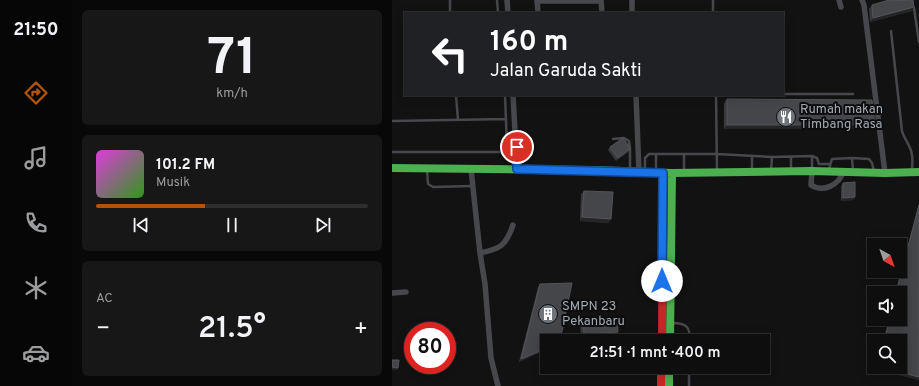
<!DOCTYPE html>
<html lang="id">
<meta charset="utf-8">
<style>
body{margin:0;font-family:Overpass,sans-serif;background:#171717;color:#f1f3f6;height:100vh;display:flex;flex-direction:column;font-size:15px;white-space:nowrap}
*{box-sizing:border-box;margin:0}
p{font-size:13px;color:#9b9c9e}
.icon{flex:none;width:22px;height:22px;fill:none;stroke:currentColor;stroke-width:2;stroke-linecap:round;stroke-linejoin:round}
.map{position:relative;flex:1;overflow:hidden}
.side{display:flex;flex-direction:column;gap:10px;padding:10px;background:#080808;width:320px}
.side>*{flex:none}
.guide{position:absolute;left:12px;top:12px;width:380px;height:84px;border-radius:0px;box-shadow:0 2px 10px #0003,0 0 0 1px #2e2e2e;background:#202124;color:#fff;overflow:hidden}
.needle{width:26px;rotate:140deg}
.fabs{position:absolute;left:475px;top:238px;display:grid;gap:8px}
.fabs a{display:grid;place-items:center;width:40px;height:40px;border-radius:0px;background:#0e0e0e;box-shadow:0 2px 10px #0003,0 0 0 1px #2e2e2e;font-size:20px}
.speed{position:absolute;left:12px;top:322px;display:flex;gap:8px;font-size:20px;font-weight:700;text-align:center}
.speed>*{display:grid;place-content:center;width:52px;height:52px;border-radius:50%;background:#0e0e0e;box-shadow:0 2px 10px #0003,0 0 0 1px #2e2e2e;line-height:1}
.speed .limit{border:6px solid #d22;background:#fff;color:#111}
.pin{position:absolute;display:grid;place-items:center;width:34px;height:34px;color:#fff;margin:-17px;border:2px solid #fff;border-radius:50%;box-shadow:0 1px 4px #0007}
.me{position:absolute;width:44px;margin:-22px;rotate:0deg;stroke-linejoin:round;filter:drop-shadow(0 0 3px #0008)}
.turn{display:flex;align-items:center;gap:14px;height:84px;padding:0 20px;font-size:18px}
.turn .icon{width:52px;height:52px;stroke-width:2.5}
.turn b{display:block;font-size:28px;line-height:34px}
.big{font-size:30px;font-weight:600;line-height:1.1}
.side .card{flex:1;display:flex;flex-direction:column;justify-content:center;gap:6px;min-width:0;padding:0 14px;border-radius:6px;background:#171717}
.side .dial{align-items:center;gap:0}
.dial b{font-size:52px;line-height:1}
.song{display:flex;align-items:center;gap:12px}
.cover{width:48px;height:48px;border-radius:6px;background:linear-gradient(135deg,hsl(300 70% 55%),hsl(110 70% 35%))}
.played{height:4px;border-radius:2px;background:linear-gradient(90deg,#b45309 40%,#2e2e2e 40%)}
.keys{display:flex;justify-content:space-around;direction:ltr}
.heat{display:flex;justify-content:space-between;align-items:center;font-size:22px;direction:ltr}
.trip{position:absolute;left:148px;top:334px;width:230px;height:40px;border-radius:0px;background:#0e0e0e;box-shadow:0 2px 10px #0003,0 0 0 1px #2e2e2e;font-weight:600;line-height:40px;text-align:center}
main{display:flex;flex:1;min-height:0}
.menu{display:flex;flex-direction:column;width:72px;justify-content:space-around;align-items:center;background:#060606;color:#9b9c9e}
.menu .icon{width:28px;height:28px}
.menu .current{color:#b45309}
.menu b{font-size:18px;color:#f1f3f6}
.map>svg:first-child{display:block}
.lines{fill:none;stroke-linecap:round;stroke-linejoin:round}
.lane{stroke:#47484b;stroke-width:2.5}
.street{stroke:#47484b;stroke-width:5.5}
.fast{stroke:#4caf50;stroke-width:8}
.jam{stroke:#c62828;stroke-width:8}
.wall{fill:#39393c}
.shaded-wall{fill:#252526}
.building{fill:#444649;stroke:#53555a}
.route-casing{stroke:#114b97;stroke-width:10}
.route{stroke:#1a73e8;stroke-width:7}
.labels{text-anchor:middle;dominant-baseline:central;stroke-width:4;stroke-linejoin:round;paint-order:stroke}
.poi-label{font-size:13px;fill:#a3aab4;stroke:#0d0d0e;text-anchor:start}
</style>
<main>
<nav class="menu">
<b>21:50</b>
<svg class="icon current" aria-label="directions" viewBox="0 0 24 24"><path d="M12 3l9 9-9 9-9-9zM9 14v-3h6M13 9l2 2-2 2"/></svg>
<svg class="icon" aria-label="music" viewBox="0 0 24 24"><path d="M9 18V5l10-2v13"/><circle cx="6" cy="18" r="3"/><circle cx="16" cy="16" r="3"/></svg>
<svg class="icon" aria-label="phone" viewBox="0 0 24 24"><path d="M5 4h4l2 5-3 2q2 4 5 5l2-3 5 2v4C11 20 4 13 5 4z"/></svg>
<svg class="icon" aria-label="climate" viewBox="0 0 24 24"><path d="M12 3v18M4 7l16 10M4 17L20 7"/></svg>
<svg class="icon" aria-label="car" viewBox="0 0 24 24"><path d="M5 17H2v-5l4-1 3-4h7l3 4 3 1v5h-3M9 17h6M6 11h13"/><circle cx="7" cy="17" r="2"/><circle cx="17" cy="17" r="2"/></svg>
</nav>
<section class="side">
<div class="card dial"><b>71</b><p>km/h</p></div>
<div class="card">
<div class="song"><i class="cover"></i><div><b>101.2 FM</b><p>Musik</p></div></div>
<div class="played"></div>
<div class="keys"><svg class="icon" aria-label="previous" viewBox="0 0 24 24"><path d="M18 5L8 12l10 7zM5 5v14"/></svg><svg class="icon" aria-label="pause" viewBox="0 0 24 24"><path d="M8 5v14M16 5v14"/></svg><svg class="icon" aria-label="next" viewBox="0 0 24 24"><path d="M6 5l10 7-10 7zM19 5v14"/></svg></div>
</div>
<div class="card"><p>AC</p>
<div class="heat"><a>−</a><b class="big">21.5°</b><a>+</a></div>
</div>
</section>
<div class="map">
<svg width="527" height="386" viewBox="0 0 527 386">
<rect width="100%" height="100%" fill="#121213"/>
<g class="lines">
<path class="lane" d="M58 0V13
M105 0 106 13
M321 0V13
M522 8 527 42
M499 31 510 131C512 139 519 146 520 155 521 160 520 166 520 171
M391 94H461
M64 95 66 120
M324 95 325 172
M0 121 114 119
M221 139 232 138 237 141 238 148V169
M0 152H111L115 147 113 95
M264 154V170
M292 154V172
M420 156V170
M399 157V169
M460 158 477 159 480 163 482 171
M437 169 440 159 460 158 461 171
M35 170 36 184 41 187 80 186
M253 170V158L257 154H325L380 157 420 156 425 158 427 164H438
M360 171V157
M379 171 380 157
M280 323C295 323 298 327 298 341
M183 336 190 341
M297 386V367"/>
<path class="street" d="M115 0 116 13
M145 0 146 13
M209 0 210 13
M240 0V13
M447 0 449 7
M470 0 472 5 493 173
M145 1H209
M121 95 125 169
M244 95 247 172
M79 169 88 253 93 284 99 358 106 386
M420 171 419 185C431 193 447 185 451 172
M88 253C109 249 114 245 121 225
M0 293 14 292"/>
<path class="fast" d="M0 168 204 170 280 173 278 341
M280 173 419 171 493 173 527 172
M277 367V386"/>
<path class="jam" d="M270 341 271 173
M269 367V386"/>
</g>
<path class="wall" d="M480 5 522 7 520 11 478 22 477 9Z
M335 99 481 129H332V103Z
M218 147 237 150 235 153 224 161 216 150Z
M451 183 463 197 461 200 449 201V186Z
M192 191 219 219 216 223 188 221 189 194Z
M527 205V380L484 369V367H508V341H491L497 319H508V293H503L526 207Z
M148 284 168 341 127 362 146 287Z
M191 319 226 332 224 336 191 338 189 337 188 323Z"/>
<path class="shaded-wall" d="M522 7 520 11 478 22 481 18Z
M335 125H483L481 129H332Z
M237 150 235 153 224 161 226 158Z
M463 197 461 200 449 201 451 198Z
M190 217 219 219 216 223 188 221Z
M226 332 224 336 191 338 193 334Z
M155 348V350L127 362 129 359Z
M0 367 6 368 5 370H0Z
M485 367 527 377V380L484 369Z"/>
<path class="building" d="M497 0H521L522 7 481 18 480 5Z
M335 99 480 100 483 125H335Z
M231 138 237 146V150L226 158 218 147Z
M463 182V197L451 198V183Z
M192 191 221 192 219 219 190 217Z
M527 205V377L487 367H508V341H492L498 319H508V293H504Z
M180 283 168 341H155V348L129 359 148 284Z
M225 317 226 332 193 334 192 333 191 319Z
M184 337V341H175L174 338Z
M0 360H7L6 368 0 367Z"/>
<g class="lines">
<defs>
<path id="route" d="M125 147V169L271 173 270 281"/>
</defs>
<use href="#route" class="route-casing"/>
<use href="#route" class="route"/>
</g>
<defs>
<symbol id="restaurant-disc" viewBox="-11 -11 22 22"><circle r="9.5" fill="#70757c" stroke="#0d0d0e"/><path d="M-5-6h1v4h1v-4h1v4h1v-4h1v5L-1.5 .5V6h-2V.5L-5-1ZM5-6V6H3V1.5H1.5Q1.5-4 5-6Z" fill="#fff"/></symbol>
<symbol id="building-disc" viewBox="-11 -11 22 22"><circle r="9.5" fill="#70757c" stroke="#0d0d0e"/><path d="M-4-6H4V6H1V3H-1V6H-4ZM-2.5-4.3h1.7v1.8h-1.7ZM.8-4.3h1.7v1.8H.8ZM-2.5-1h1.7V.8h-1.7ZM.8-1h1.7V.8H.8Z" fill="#fff"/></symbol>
</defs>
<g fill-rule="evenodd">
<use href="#restaurant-disc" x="383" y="106" width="22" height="22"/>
<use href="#building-disc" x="145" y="303" width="22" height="22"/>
</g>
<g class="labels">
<g class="poi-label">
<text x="408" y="110">Rumah makan<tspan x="408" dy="15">Timbang Rasa</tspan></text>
<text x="170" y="307">SMPN 23<tspan x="170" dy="15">Pekanbaru</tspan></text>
</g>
</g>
</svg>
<div class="fabs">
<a><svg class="needle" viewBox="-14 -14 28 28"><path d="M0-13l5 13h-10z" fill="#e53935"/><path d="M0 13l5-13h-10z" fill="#9b9c9e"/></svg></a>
<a><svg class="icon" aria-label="sound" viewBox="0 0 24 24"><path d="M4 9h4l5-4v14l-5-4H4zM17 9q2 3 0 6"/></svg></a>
<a><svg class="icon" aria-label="search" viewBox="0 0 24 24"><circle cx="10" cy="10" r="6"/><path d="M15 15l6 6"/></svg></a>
</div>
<div class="speed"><div class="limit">80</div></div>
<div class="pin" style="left:125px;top:147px;background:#d93025"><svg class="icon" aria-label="arrive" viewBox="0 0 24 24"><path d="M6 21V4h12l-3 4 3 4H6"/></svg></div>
<svg class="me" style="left:270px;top:281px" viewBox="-20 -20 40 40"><circle r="19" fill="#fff"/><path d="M0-13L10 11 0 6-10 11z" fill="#1a73e8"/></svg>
<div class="trip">21:51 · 1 mnt · 400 m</div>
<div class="guide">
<div class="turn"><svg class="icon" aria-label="left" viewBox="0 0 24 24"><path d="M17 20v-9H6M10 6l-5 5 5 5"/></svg><div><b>160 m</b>Jalan Garuda Sakti</div></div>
</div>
</div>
</main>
